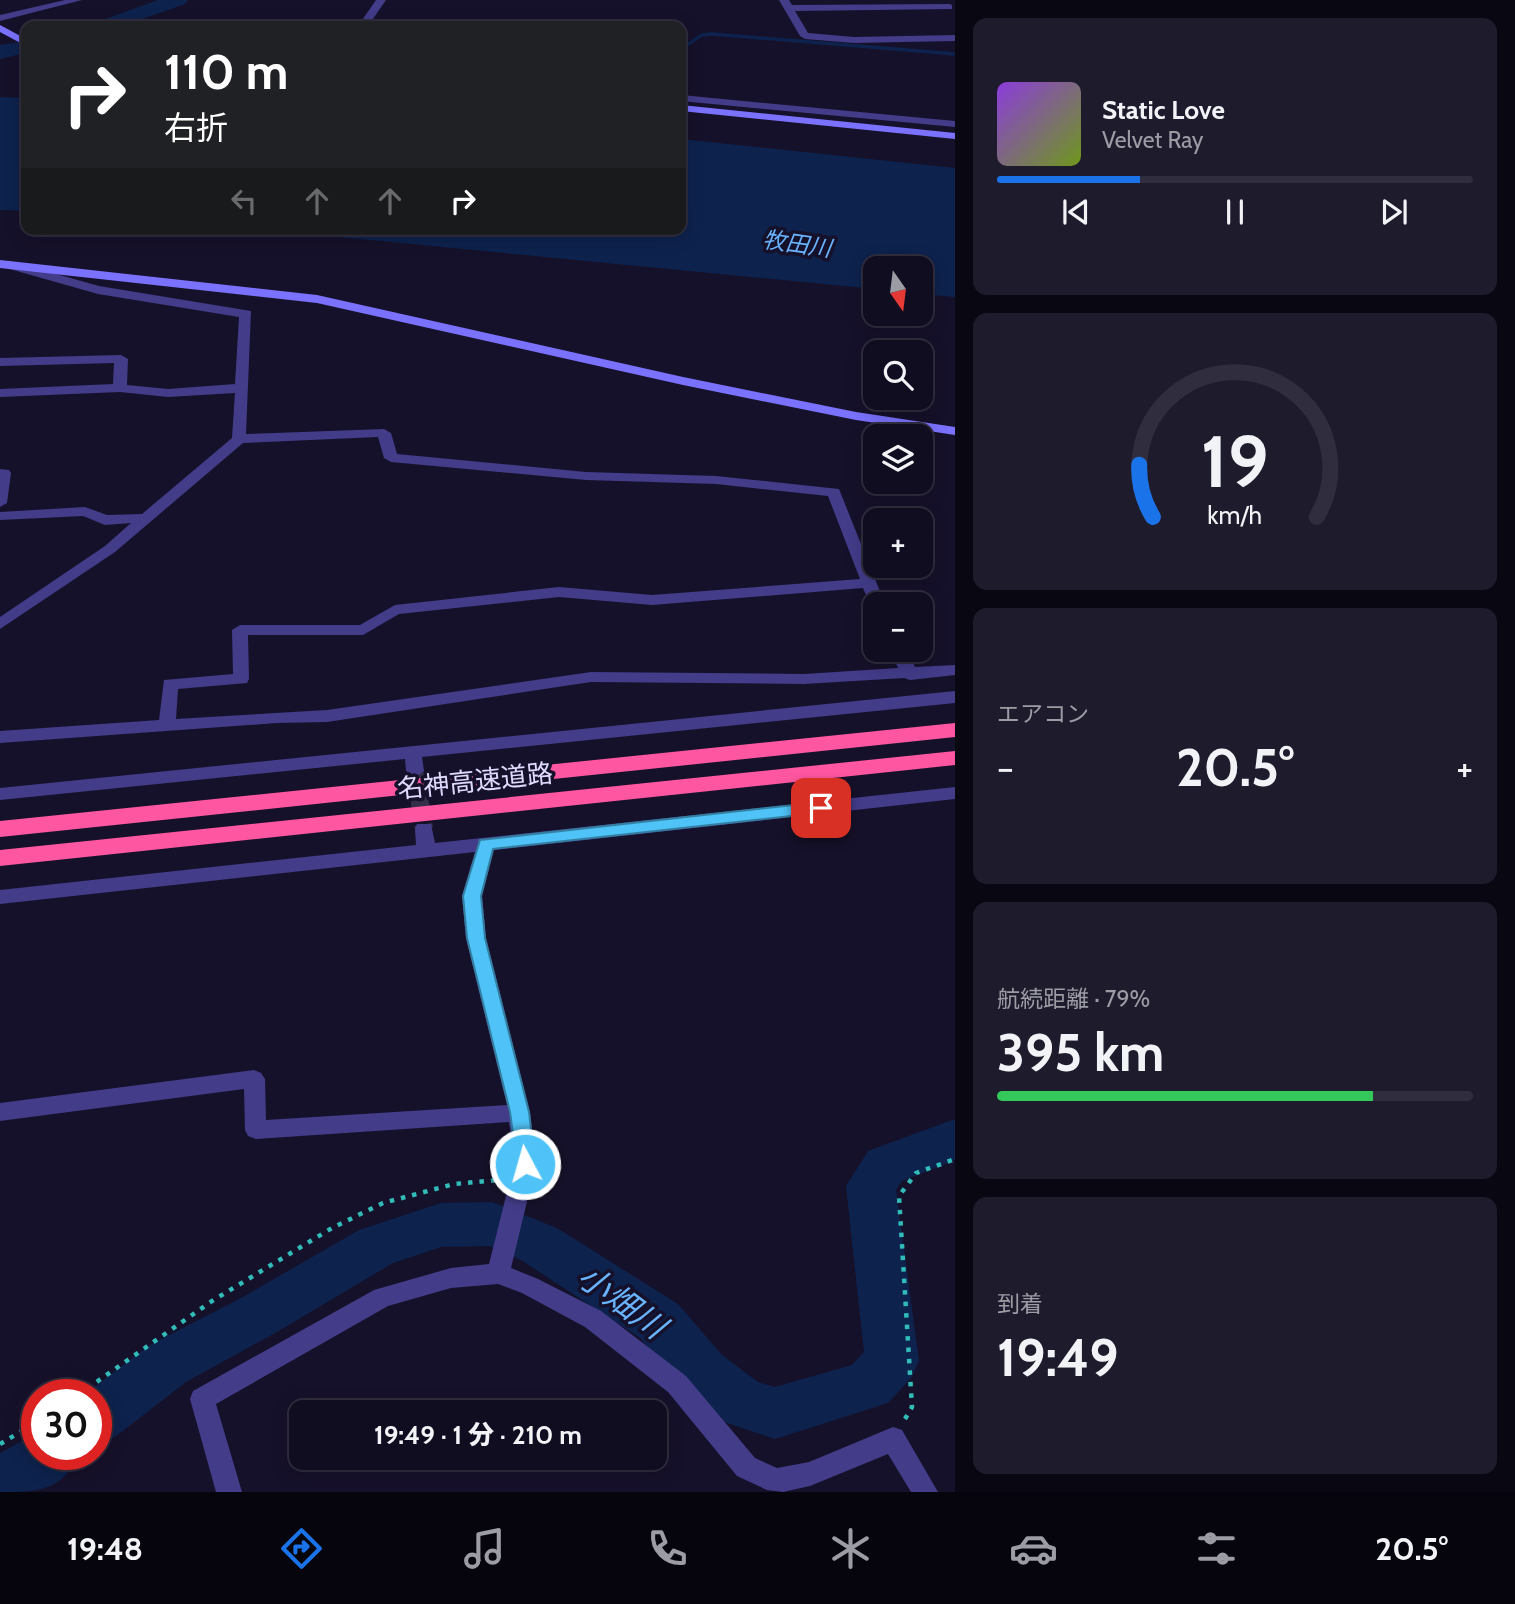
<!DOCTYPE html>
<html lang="ja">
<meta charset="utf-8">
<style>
body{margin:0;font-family:Cabin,"Noto Sans JP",sans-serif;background:#1e1b2d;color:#f1f3f6;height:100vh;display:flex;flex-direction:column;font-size:26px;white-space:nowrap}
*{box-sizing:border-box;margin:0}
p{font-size:23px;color:#9c9ca5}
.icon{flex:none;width:38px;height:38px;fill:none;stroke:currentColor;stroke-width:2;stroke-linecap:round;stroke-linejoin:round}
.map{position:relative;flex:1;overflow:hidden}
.drawer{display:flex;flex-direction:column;gap:18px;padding:18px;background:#090712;width:560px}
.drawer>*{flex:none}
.banner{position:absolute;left:21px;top:21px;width:665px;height:214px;border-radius:14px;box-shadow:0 4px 18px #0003,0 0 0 2px #302d3e;background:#202124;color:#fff;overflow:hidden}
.needle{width:46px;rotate:166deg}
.controls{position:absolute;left:863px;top:256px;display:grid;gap:14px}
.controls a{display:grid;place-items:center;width:70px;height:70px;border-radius:14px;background:#100d20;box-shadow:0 4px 18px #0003,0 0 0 2px #302d3e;font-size:35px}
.speed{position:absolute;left:21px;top:1379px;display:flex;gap:14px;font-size:35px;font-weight:700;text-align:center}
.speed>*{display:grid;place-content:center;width:91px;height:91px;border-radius:50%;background:#100d20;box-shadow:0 4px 18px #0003,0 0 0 2px #302d3e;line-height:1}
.speed .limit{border:10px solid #d22;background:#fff;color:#111}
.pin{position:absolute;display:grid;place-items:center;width:60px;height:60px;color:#fff;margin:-30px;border-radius:14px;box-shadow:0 4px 10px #0006}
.me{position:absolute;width:77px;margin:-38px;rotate:354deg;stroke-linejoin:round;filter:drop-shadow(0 0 5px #0008)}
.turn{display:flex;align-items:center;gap:24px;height:147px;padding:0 28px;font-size:32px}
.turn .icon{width:91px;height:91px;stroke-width:2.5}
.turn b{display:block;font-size:49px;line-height:60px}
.lanes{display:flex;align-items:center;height:66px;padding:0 28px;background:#0003;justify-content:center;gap:35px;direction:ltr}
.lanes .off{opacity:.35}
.big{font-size:52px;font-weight:800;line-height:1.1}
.drawer .card{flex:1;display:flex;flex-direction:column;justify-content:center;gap:10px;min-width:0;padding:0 24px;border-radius:14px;background:#1e1b2d}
.drawer .dial{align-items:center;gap:0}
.dial svg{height:182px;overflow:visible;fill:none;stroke:#302d3e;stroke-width:7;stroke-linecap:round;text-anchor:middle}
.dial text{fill:#f1f3f6;stroke:none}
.song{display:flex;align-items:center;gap:21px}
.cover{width:84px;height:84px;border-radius:10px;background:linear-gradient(135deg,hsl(270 70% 55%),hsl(80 70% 35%))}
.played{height:7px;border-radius:4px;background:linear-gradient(90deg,#1a73e8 30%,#302d3e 30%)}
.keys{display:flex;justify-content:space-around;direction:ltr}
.heat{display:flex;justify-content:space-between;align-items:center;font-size:38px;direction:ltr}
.charge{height:10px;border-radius:5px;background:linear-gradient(90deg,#34c759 79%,#302d3e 0)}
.trip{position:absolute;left:289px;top:1400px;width:378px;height:70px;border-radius:14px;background:#100d20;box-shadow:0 4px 18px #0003,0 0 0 2px #302d3e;font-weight:800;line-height:70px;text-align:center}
.menu{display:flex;height:112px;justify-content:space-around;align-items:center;background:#06050d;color:#9c9ca5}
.menu .icon{width:49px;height:49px}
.menu .current{color:#1a73e8}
.menu b{font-size:32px;color:#f1f3f6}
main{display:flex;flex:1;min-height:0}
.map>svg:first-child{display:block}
.water{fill:#0d224d}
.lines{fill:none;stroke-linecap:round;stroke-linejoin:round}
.stream{stroke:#0d224d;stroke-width:3.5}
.river{fill:#0d224d;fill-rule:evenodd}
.street-tunnel{stroke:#342f4a;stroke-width:18;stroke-dasharray:18 9;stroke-linecap:butt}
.path{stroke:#31bcb9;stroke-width:4.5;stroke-dasharray:4.5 7;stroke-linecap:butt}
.street{fill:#423c89;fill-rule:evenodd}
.secondary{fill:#7a72fe;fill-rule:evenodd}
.highway{fill:#fe56a0;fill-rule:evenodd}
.route{fill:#4fc3f7;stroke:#337fa1;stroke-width:2}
.labels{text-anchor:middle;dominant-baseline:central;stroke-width:7;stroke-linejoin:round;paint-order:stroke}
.far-water-label{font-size:23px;font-style:italic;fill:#69b4fe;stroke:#16112a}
.street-label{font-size:26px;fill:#e0daff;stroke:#16112a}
.near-water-label{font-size:33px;font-style:italic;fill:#69b4fe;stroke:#16112a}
</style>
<main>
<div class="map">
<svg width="955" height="1492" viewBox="0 0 955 1492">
<rect width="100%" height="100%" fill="#16112a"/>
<path class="water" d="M0 97 26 98V211L0 210Z
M681 139 955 168V297L921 294 920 268H875V289L256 229H681Z"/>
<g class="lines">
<path class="stream" d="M681 49 702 35 712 34 955 54"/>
<path class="river" d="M158 0H188L185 4 123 26H93L97 22Z
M26 41V53L0 59V45Z
M955 1119V1160L902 1181 896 1190 919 1361 911 1378 888 1403 775 1439 724 1422 684 1391 640 1338 521 1260 489 1246 441 1247 393 1263 277 1332 186 1382 115 1437 96 1445V1395H84L148 1346 241 1298 359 1230 441 1203 492 1202 557 1228 678 1304 722 1355 758 1382 775 1387 852 1365 864 1352 846 1186 868 1151Z
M37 1433V1454H79C62 1492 37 1492 0 1492V1453Z"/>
<path class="street-tunnel" d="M415 771 424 829"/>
<path class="path" d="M78 1395 212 1301 332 1228 383 1203 454 1184 499 1180
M905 1419 912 1407 899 1196 916 1173 955 1159
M0 1444 37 1422"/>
<path class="street" d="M65 0H82L0 21V15Z
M376 0H386L368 26H358Z
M779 0H789L792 5 949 4 952 5V9L795 11 808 33 854 37 955 35V41L854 43 805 39 800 36Z
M681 95 955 121V127L681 101Z
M10 261 99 286 251 311 246 434 384 429 391 433 397 454 586 472 716 476 839 489 885 604H875V608L871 607 863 588 652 605 559 597 399 614 363 635H248L249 679 247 683 178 689 176 719 327 710 591 672 804 674 898 668 890 649H906L915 667 955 665V675L910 680 904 678 804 684 591 682 327 722 277 723 0 743V731L159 720 164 680 233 674 232 630 240 625H360L395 605 559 587 652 595 860 579 828 496 716 484 586 480 391 462 384 458 378 437 243 443 115 552 0 629V617L105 546 131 523 105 525 83 516 0 520V512L85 507 107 515 142 514 232 438 235 393 168 397 120 392 0 397V389L113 384 114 363 0 366V358L121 355 128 359 127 385 168 389 235 384 239 317 98 294 6 268V262Z
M0 469 9 470 11 473 7 503 0 507Z
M955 691V703L422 757 424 771 415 777 406 771 405 759 0 800V788Z
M955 787V799L494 850 482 896 486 938 530 1112 536 1164 511 1268 538 1279 601 1311 686 1376 755 1458 777 1468 809 1462 893 1427 902 1430 938 1492H911L888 1454 810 1486 783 1492 767 1490 737 1476 668 1392 585 1327 522 1293 498 1284 451 1288 388 1306 216 1404 242 1492H216L190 1399 193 1391 374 1290 451 1268 489 1264 514 1164 509 1122 256 1139 248 1136 245 1130 244 1089 0 1121V1103L254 1070 261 1073 265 1079 266 1120 507 1105 466 938 462 896 475 852 0 904V890L416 845 415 829 417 824H431L435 843Z"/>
<path class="secondary" d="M0 25 26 39V46L0 32Z
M681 105 955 133V139L681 111Z
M0 260 317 295 683 377 856 412 955 427V435L856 420 683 385 317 303 0 268Z"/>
<path class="highway" d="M955 723V737L0 837V821Z
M955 751V765L0 866V850Z"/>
</g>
<path class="route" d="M821 802 827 804 829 808 827 812 493 849 481 896 485 938 529 1112 535 1164 532 1170 525 1173 518 1170 510 1112 467 938 463 896 480 840Z"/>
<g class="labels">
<g class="far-water-label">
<text transform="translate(797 244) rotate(8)">牧田川</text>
</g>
<g class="street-label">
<text transform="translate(475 781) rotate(-6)">名神高速道路</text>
</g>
<g class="near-water-label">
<text transform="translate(622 1301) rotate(36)">小畑川</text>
</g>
</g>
</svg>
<div class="controls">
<a><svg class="needle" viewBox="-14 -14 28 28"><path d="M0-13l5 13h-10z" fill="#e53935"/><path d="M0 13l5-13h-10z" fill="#9c9ca5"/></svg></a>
<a><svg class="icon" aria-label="search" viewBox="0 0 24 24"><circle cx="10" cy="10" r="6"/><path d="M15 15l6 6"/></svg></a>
<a><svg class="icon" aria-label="layers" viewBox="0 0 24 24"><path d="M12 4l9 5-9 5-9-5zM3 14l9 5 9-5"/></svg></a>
<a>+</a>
<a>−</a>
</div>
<div class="speed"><div class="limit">30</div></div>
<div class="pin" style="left:821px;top:808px;background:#d93025"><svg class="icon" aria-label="arrive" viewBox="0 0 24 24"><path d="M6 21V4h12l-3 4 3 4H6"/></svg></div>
<svg class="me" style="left:525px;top:1164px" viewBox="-20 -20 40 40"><circle r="17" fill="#4fc3f7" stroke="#fff" stroke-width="3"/><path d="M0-11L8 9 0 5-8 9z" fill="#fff"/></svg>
<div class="trip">19:49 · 1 分 · 210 m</div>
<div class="banner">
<div class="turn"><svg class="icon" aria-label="right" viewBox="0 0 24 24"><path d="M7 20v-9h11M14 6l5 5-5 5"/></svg><div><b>110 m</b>右折</div></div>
<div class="lanes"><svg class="icon off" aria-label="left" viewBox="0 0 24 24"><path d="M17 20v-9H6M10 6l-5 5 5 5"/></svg><svg class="icon off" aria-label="ahead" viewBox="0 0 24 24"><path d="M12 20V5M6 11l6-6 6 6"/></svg><svg class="icon off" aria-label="ahead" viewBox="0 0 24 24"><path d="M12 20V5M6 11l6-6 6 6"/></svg><svg class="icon" aria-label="right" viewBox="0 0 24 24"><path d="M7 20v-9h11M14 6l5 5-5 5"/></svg></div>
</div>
</div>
<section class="drawer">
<div class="card">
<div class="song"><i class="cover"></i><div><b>Static Love</b><p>Velvet Ray</p></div></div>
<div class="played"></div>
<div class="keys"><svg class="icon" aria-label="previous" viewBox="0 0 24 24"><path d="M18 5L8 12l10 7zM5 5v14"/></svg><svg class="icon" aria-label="pause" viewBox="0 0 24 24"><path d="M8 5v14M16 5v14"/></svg><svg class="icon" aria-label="next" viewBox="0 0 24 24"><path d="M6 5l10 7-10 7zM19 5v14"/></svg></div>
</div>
<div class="card dial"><svg viewBox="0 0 100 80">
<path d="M14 69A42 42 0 1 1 86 69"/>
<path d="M14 69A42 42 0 0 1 8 46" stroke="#1a73e8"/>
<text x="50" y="56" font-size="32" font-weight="700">19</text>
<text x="50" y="72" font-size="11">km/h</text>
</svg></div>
<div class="card"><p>エアコン</p>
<div class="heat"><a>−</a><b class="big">20.5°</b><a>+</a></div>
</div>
<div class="card"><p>航続距離 · 79%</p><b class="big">395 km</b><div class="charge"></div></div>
<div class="card"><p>到着</p><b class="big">19:49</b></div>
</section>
</main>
<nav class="menu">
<b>19:48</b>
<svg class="icon current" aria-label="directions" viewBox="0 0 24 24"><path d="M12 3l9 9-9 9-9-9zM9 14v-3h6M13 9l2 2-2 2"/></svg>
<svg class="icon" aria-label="music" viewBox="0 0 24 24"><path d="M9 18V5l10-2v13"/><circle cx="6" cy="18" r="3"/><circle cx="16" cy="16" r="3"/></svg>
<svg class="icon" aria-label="phone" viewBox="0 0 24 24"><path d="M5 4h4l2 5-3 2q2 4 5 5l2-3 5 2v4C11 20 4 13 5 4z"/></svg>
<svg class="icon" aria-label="climate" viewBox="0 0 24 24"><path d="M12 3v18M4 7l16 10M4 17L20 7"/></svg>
<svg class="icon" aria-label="car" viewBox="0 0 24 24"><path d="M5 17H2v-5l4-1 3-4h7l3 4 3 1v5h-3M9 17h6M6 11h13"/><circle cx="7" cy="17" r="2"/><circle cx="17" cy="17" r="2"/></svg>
<svg class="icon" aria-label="filters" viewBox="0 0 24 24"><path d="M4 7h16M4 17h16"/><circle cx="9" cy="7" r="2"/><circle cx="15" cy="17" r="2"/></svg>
<b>20.5°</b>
</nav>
